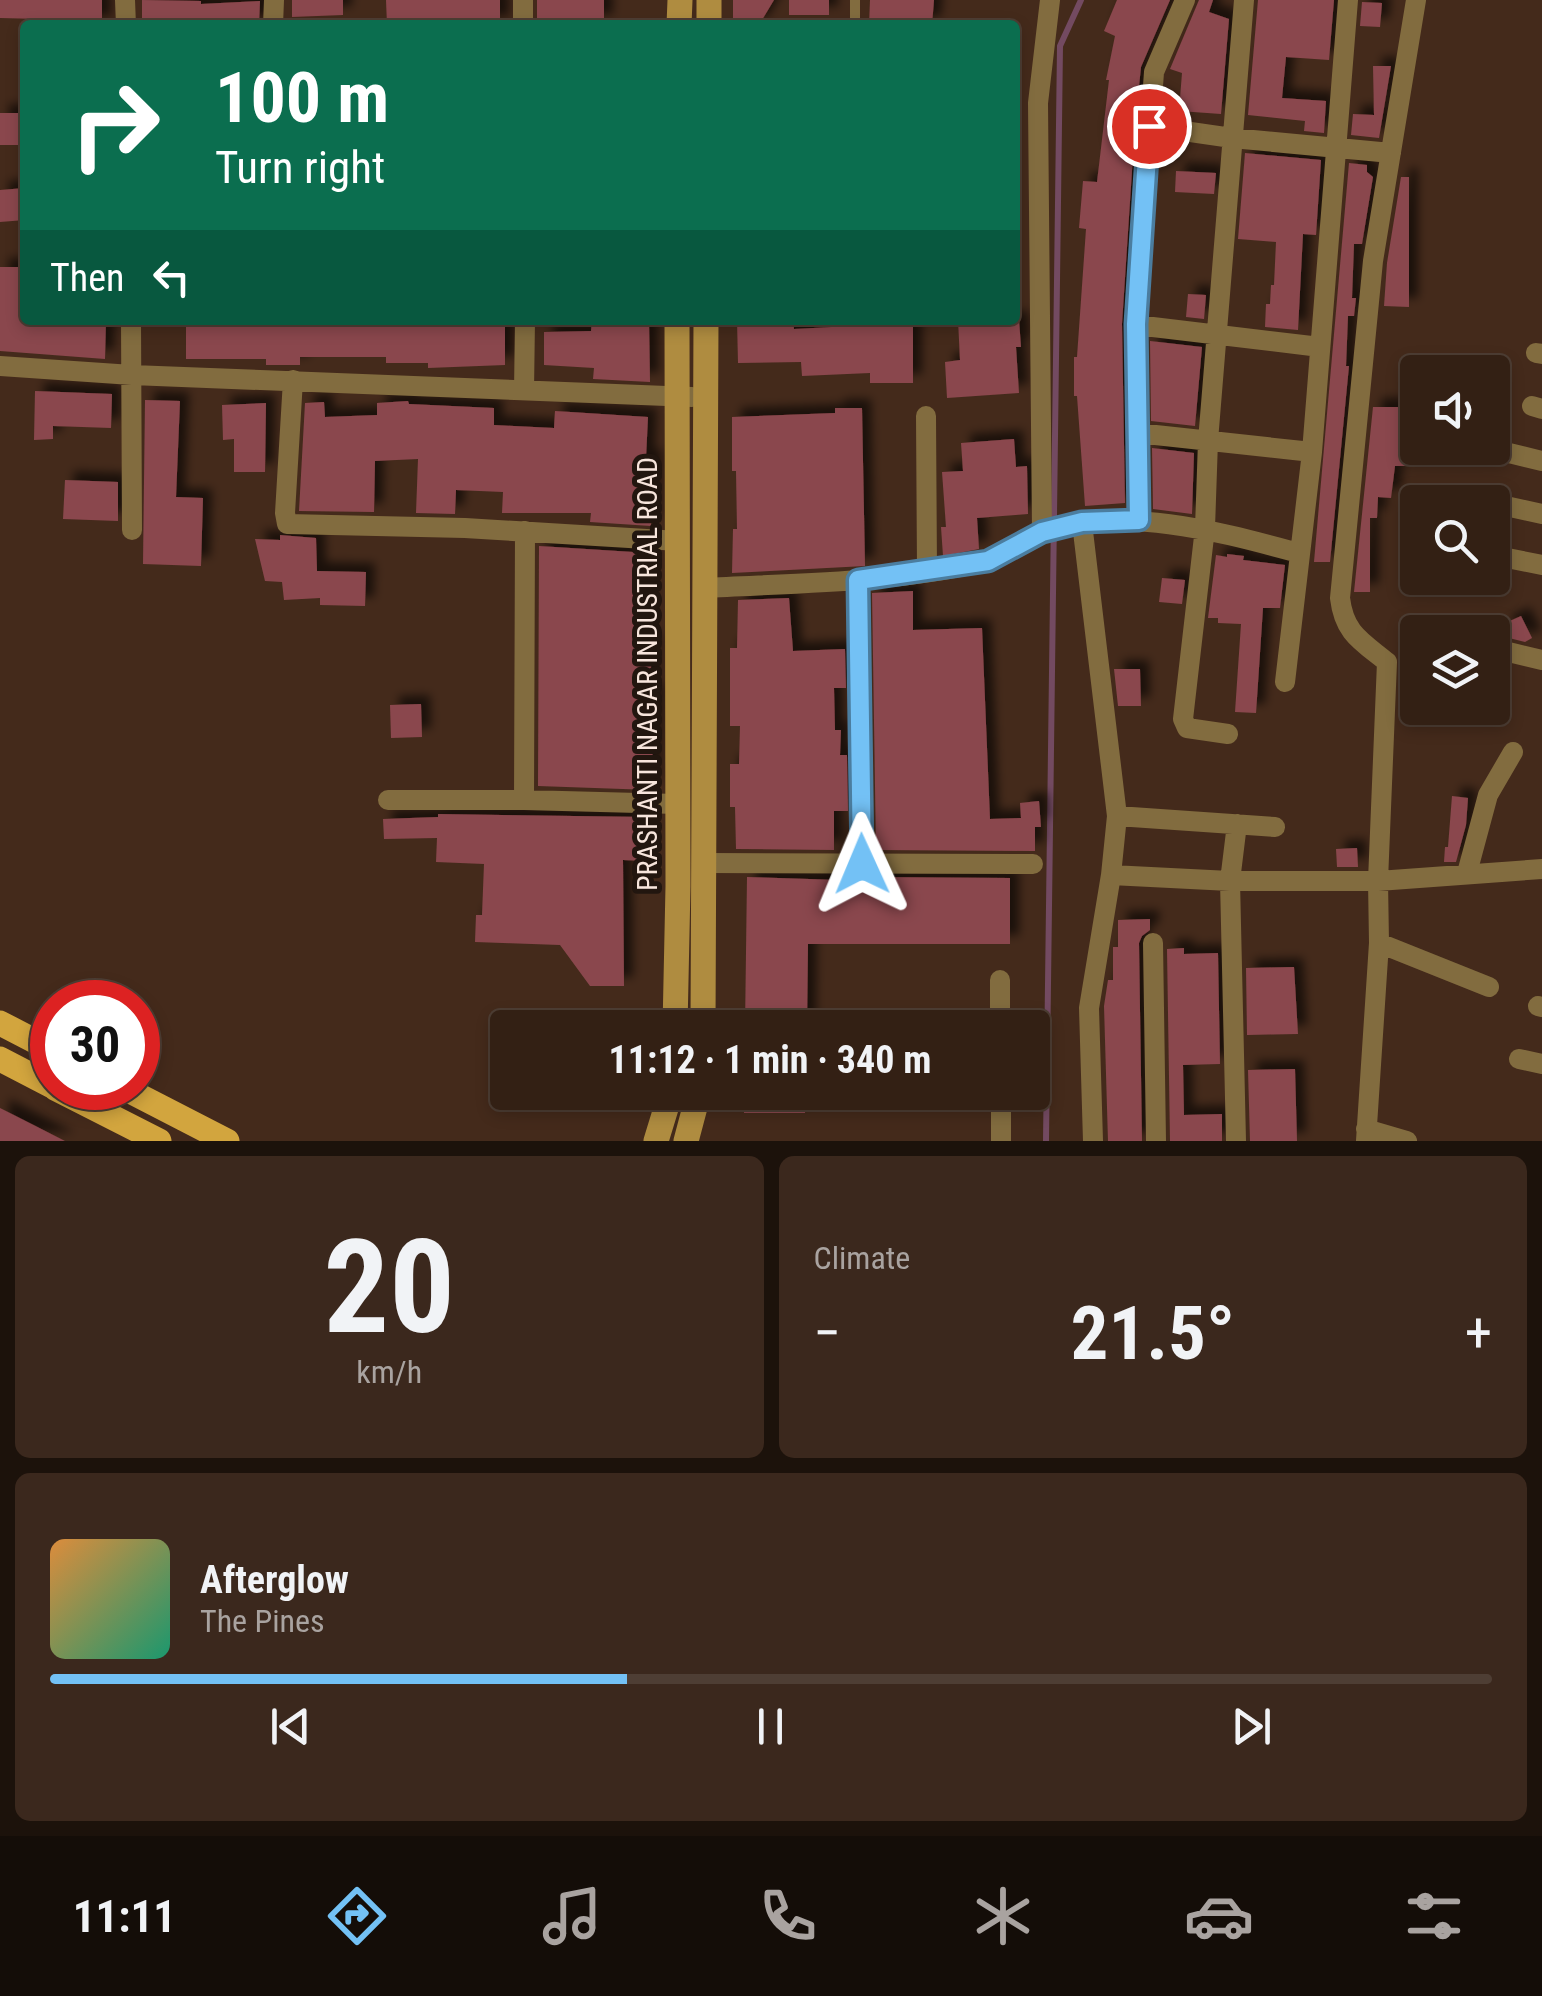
<!DOCTYPE html>
<meta charset="utf-8">
<style>
body{margin:0;font-family:"Roboto Condensed",sans-serif;background:#3b281d;color:#f1f3f6;height:100vh;display:flex;flex-direction:column;font-size:38px;white-space:nowrap}
*{box-sizing:border-box;margin:0}
p{font-size:32px;color:#a9a3a0}
.icon{flex:none;width:55px;height:55px;fill:none;stroke:currentColor;stroke-width:2;stroke-linecap:round;stroke-linejoin:round}
.map{position:relative;height:1141px;overflow:hidden}
.side{display:flex;flex-direction:column;gap:15px;padding:15px;background:#1c120b;flex:1}
.side>*{flex:none}
.guide{position:absolute;left:20px;top:20px;width:1000px;height:305px;border-radius:10px;box-shadow:0 5px 15px #0003,0 0 0 2px #4e3e34;background:#0b6e4f;color:#fff;overflow:hidden}
.buttons{position:absolute;left:1400px;top:355px;display:grid;gap:20px}
.buttons a{display:grid;place-items:center;width:110px;height:110px;border-radius:10px;background:#332014;box-shadow:0 5px 15px #0003,0 0 0 2px #4e3e34;font-size:50px}
.speed{position:absolute;left:30px;top:980px;display:flex;gap:20px;font-size:50px;font-weight:700;text-align:center}
.speed>*{display:grid;place-content:center;width:130px;height:130px;border-radius:50%;background:#332014;box-shadow:0 5px 15px #0003,0 0 0 2px #4e3e34;line-height:1}
.speed .limit{border:15px solid #d22;background:#fff;color:#111}
.pin{position:absolute;display:grid;place-items:center;width:85px;height:85px;color:#fff;margin:-42px;border:5px solid #fff;border-radius:50%;box-shadow:0 2px 10px #0007}
.me{position:absolute;width:110px;margin:-55px;rotate:359deg;stroke-linejoin:round;filter:drop-shadow(0 0 8px #0008)}
.turn{display:flex;align-items:center;gap:35px;height:210px;padding:0 30px;font-size:45px}
.turn .icon{width:130px;height:130px;stroke-width:2.5}
.turn b{display:block;font-size:70px;line-height:85px}
.then{display:flex;align-items:center;height:95px;padding:0 30px;background:#0003;gap:20px;font-size:38px}
.big{font-size:75px;font-weight:700;line-height:1.1}
.side .widget{flex:1;display:flex;flex-direction:column;justify-content:center;gap:15px;min-width:0;padding:0 35px;border-radius:15px;background:#3b281d}
.side .dial{align-items:center;gap:0}
.dial b{font-size:130px;line-height:1}
.song{display:flex;align-items:center;gap:30px}
.cover{width:120px;height:120px;border-radius:15px;background:linear-gradient(135deg,hsl(30 70% 55%),hsl(160 70% 35%))}
.played{height:10px;border-radius:5px;background:linear-gradient(90deg,#73c1f5 40%,#4e3e34 40%)}
.keys{display:flex;justify-content:space-around;direction:ltr}
.heat{display:flex;justify-content:space-between;align-items:center;font-size:55px;direction:ltr}
.side .tiles{flex:1;display:grid;gap:15px;grid-template-columns:1fr 1fr}
.widget:last-child{grid-column:span 2}
.trip{position:absolute;left:490px;top:1010px;width:560px;height:100px;border-radius:10px;background:#332014;box-shadow:0 5px 15px #0003,0 0 0 2px #4e3e34;font-weight:700;line-height:100px;text-align:center}
.tabs{display:flex;height:160px;justify-content:space-around;align-items:center;background:#140d08;color:#a9a3a0}
.tabs .icon{width:70px;height:70px}
.tabs .selected{color:#73c1f5}
.tabs b{font-size:45px;color:#f1f3f6}
.map>svg:first-child{display:block}
.lines{fill:none;stroke-linecap:round;stroke-linejoin:round}
.stream{stroke:#734a61;stroke-width:6}
.building{fill:#8a474d;filter:url(#shadow)}
.lane{stroke:#826c3f;stroke-width:10}
.street{stroke:#826c3f;stroke-width:20}
.secondary{stroke:#af8c40;stroke-width:25}
.primary{stroke:#d2a53e;stroke-width:25}
.route-casing{stroke:#4b7d9f;stroke-width:25}
.route{stroke:#73c1f5;stroke-width:18}
.labels{text-anchor:middle;dominant-baseline:central;stroke-width:10;stroke-linejoin:round;paint-order:stroke}
.street-label{font-size:28px;fill:#f7e5dc;stroke:#22160f}
</style>
<div class="map">
<svg width="1542" height="1141" viewBox="0 0 1542 1141">
<defs>
<filter id="shadow"><feDropShadow dx="9" dy="-9" stdDeviation="5" flood-color="#0009"/></filter>
</defs>
<rect width="100%" height="100%" fill="#442a1b"/>
<g class="lines">
<path class="stream" d="M1046 1141 1060 46 1081 0"/>
</g>
<path class="building" d="M0 0H102V25H41V19L0 18Z
M142 0 201 1V4L260 1 259 25H142Z
M292 0H343V15L292 17Z
M386 0H500V25H387Z
M537 0H604V23H537Z
M733 0H774L759 25H733Z
M789 0H829V15H789Z
M870 0H934L932 25H869Z
M1117 0H1170L1141 67 1135 125 1122 324 1125 503 1085 506 1077 396H1074V357H1077L1086 229 1079 228 1083 181 1097 182 1109 80H1106L1115 36 1104 31Z
M1199 0H1213L1209 12 1229 19 1221 114 1179 111 1182 73 1170 69Z
M1258 0H1334L1329 60 1286 57 1282 98 1326 101 1324 133 1304 131 1305 121 1248 115Z
M1362 2 1382 3 1380 27 1360 26Z
M1373 66H1391L1379 138 1351 135 1353 114 1374 115Z
M0 113H25V145H0Z
M1245 153 1321 160 1316 235 1303 234 1298 330 1265 327 1266 304H1270L1271 285H1274L1276 242 1238 239Z
M1349 163 1367 165V172L1373 177 1362 244H1354L1352 298H1356L1354 316H1348L1346 366H1349L1330 562H1314Z
M1176 171 1216 173 1214 194 1175 192Z
M1401 177H1409V307L1384 306 1387 263Z
M25 188V220L0 222V190Z
M0 267H25V320H106L105 359 0 351Z
M1188 294 1206 295 1204 319 1186 317Z
M186 320H420V325H469V320H505V365L428 368V363H386V357H300V365H266V359H186Z
M592 320H649L650 382 593 379 594 368 544 365V332L591 331Z
M737 320H793L794 329 870 325V320H913V383H870V373L802 376 801 362 738 363Z
M958 320H1019L1021 347H1016L1019 393 947 398 945 362 960 360Z
M1150 341 1202 347 1195 426 1151 421Z
M35 391 112 394 111 428 53 426V439L34 440Z
M145 400 180 401 176 497 203 498 201 566 143 564Z
M408 401 409 404 494 408V425L554 428 555 411 648 417 646 458H653L651 526 590 522 591 513H502L503 492 456 490 455 514 416 513 418 459 375 461 374 512 299 511 305 403 324 402 325 417 377 415V403Z
M266 403 265 472H234V439L223 440 222 405Z
M1373 407H1418V437H1412L1411 466H1395L1391 498 1378 497 1377 518H1370V592H1354Z
M835 408H862L865 566 732 573 733 529H737L736 471H732V417L835 413Z
M1014 439 1016 467 1027 466 1028 514 977 518 979 549 943 556 941 527H946L942 472 963 471 961 443Z
M1152 448 1194 453 1192 514 1153 509Z
M65 480 118 482V521L63 519Z
M280 535 316 538 317 571 366 572 365 606 320 605V598L284 600 282 582 265 581 255 539 280 540Z
M539 546 649 553 647 643 652 644 650 693H655L651 790 538 786Z
M1227 554 1244 556 1243 560 1285 565 1280 608H1263L1256 713 1235 712 1241 624 1218 623V618H1208L1216 555 1227 557Z
M1162 578 1185 580 1182 604 1159 602Z
M913 591V630L982 628 990 819 1021 818 1020 803 1039 801 1041 827H1035V851L876 850 872 593Z
M789 598 793 651 845 649 846 688H834L835 730H841L840 755H847L848 811H834V850L736 849 735 807H730V764H739L740 726H730V648H737L738 600Z
M1521 616 1532 638 1525 642 1509 638 1503 624Z
M1114 669H1140L1141 706H1118Z
M421 704 422 737 391 738 390 705Z
M1452 796 1468 798 1466 825 1456 862H1444L1445 847H1448Z
M438 814 646 817 645 861 623 860 624 986H590L560 945 475 942 476 915H482L484 864 436 862 437 838 384 839 383 819 438 817Z
M1357 848 1358 867H1337L1336 849Z
M747 877 871 881V877L1010 878V944H808L807 1028H745Z
M1150 919V930L1142 936 1139 943 1142 1141H1108L1104 1006 1108 980H1113V947H1118V920Z
M1184 948V954L1218 953 1220 1064 1183 1065 1184 1115 1222 1114V1141H1170L1167 949Z
M1294 967 1298 1034 1247 1035 1246 968Z
M1295 1069 1297 1141H1250L1248 1070Z
M744 1092H806L805 1113H744Z
M0 1108 65 1141H0Z"/>
<g class="lines">
<path class="lane" d="M855 25V0"/>
<path class="street" d="M125 0 126 25
M273 25 274 0
M523 25V0
M1149 126 1232 138 1391 153
M131 320 132 530
M1136 325 1320 347
M1536 353 1542 354
M0 366 132 375 692 397
M293 380 285 513 287 524 465 528 679 541
M524 391 525 320
M1532 406 1542 409
M926 416 927 570
M1137 433 1312 452
M1509 453 1542 461
M1492 503 1542 514
M1139 520 1136 325 1154 72 1185 0
M1082 523 1117 816 1111 875 1089 1008 1093 1141
M525 531 524 800 677 804
M1042 532 1038 103 1050 0
M1492 555 1542 565
M858 580 862 864
M704 588C797 583 893 583 984 562 1006 557 1024 537 1045 531 1131 507 1216 531 1299 553
M1492 648 1542 660
M1285 682 1312 452 1348 0
M1228 734 1187 728 1183 719 1205 528 1208 441 1244 0
M388 800H524
M1117 816 1275 827
M705 863 1033 864
M1467 873 1488 795 1513 752
M1111 875 1230 881H1378L1542 869
M1153 943 1156 1141
M1379 943 1489 987
M1000 980V1028
M1538 1006 1542 1007
M1519 1059 1542 1064
M1001 1092V1141
M1366 1129 1407 1141
M1236 1141 1230 881 1237 824
M1366 1141 1379 943 1378 881 1387 662C1361 641 1344 633 1340 598L1373 261 1416 0"/>
<path class="secondary" d="M679 25 680 0
M709 25V0
M675 1028 678 886 677 320
M703 1028 706 320
M656 1141 671 1092
M686 1141 699 1092"/>
<path class="primary" d="M0 1023 52 1050
M0 1059 52 1086
M55 1088 159 1141
M124 1088 227 1141"/>
</g>
<g class="lines">
<defs>
<path id="route" d="M862 864 858 580 988 561 1042 532 1082 522 1139 520 1136 324 1149 126"/>
</defs>
<use href="#route" class="route-casing"/>
<use href="#route" class="route"/>
</g>
<g class="labels">
<g class="street-label">
<text transform="translate(647 674) rotate(-90)">PRASHANTI NAGAR INDUSTRIAL ROAD</text>
</g>
</g>
</svg>
<div class="buttons">
<a><svg class="icon" aria-label="sound" viewBox="0 0 24 24"><path d="M4 9h4l5-4v14l-5-4H4zM17 9q2 3 0 6"/></svg></a>
<a><svg class="icon" aria-label="search" viewBox="0 0 24 24"><circle cx="10" cy="10" r="6"/><path d="M15 15l6 6"/></svg></a>
<a><svg class="icon" aria-label="layers" viewBox="0 0 24 24"><path d="M12 4l9 5-9 5-9-5zM3 14l9 5 9-5"/></svg></a>
</div>
<div class="speed"><div class="limit">30</div></div>
<div class="pin" style="left:1149px;top:126px;background:#d93025"><svg class="icon" aria-label="arrive" viewBox="0 0 24 24"><path d="M6 21V4h12l-3 4 3 4H6"/></svg></div>
<svg class="me" style="left:862px;top:864px" viewBox="-20 -20 40 40"><path d="M0-17L14 15 0 8-14 15z" fill="#73c1f5" stroke="#fff" stroke-width="4"/></svg>
<div class="trip">11:12 · 1 min · 340 m</div>
<div class="guide">
<div class="turn"><svg class="icon" aria-label="right" viewBox="0 0 24 24"><path d="M7 20v-9h11M14 6l5 5-5 5"/></svg><div><b>100 m</b>Turn right</div></div>
<div class="then">Then<svg class="icon" aria-label="left" viewBox="0 0 24 24"><path d="M17 20v-9H6M10 6l-5 5 5 5"/></svg></div>
</div>
</div>
<section class="side">
<div class="tiles">
<div class="widget dial"><b>20</b><p>km/h</p></div>
<div class="widget"><p>Climate</p>
<div class="heat"><a>−</a><b class="big">21.5°</b><a>+</a></div>
</div>
<div class="widget">
<div class="song"><i class="cover"></i><div><b>Afterglow</b><p>The Pines</p></div></div>
<div class="played"></div>
<div class="keys"><svg class="icon" aria-label="previous" viewBox="0 0 24 24"><path d="M18 5L8 12l10 7zM5 5v14"/></svg><svg class="icon" aria-label="pause" viewBox="0 0 24 24"><path d="M8 5v14M16 5v14"/></svg><svg class="icon" aria-label="next" viewBox="0 0 24 24"><path d="M6 5l10 7-10 7zM19 5v14"/></svg></div>
</div>
</div>
</section>
<nav class="tabs">
<b>11:11</b>
<svg class="icon selected" aria-label="directions" viewBox="0 0 24 24"><path d="M12 3l9 9-9 9-9-9zM9 14v-3h6M13 9l2 2-2 2"/></svg>
<svg class="icon" aria-label="music" viewBox="0 0 24 24"><path d="M9 18V5l10-2v13"/><circle cx="6" cy="18" r="3"/><circle cx="16" cy="16" r="3"/></svg>
<svg class="icon" aria-label="phone" viewBox="0 0 24 24"><path d="M5 4h4l2 5-3 2q2 4 5 5l2-3 5 2v4C11 20 4 13 5 4z"/></svg>
<svg class="icon" aria-label="climate" viewBox="0 0 24 24"><path d="M12 3v18M4 7l16 10M4 17L20 7"/></svg>
<svg class="icon" aria-label="car" viewBox="0 0 24 24"><path d="M5 17H2v-5l4-1 3-4h7l3 4 3 1v5h-3M9 17h6M6 11h13"/><circle cx="7" cy="17" r="2"/><circle cx="17" cy="17" r="2"/></svg>
<svg class="icon" aria-label="filters" viewBox="0 0 24 24"><path d="M4 7h16M4 17h16"/><circle cx="9" cy="7" r="2"/><circle cx="15" cy="17" r="2"/></svg>
</nav>
